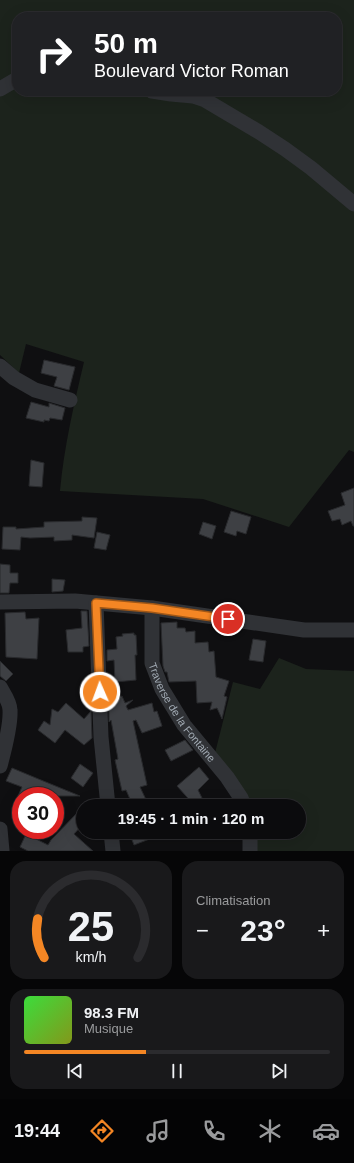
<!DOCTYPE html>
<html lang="fr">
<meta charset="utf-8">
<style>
body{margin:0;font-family:Helvetica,sans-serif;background:#19191b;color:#f1f3f6;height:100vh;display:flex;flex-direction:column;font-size:15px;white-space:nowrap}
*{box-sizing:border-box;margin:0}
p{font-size:13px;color:#9a9b9d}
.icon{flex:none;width:22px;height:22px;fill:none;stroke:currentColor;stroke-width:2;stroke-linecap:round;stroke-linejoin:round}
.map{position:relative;height:851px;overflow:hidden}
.panel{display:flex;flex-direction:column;gap:10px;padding:10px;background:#060607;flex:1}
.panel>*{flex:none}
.hud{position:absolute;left:12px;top:12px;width:330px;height:84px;border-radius:16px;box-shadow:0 4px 16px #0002,0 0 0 1px #2b2b2e;background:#202124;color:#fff;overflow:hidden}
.speed{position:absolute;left:12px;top:787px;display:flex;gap:8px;font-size:20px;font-weight:700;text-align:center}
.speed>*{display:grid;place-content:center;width:52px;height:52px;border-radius:50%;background:#0b0b0d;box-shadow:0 4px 16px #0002,0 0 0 1px #2b2b2e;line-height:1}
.speed .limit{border:6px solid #d22;background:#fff;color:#111}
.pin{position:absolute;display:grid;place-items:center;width:34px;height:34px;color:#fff;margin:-17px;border:2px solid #fff;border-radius:50%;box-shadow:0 1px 4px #0007}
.me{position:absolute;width:44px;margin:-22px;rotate:358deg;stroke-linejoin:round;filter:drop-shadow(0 0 3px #0008)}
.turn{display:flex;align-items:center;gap:14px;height:84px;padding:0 16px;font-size:18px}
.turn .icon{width:52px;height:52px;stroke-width:2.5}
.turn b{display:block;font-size:28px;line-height:34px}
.big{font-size:30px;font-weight:700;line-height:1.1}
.panel .tile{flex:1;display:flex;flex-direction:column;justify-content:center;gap:6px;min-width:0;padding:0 14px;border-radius:16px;background:#19191b}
.panel .dial{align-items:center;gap:0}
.dial svg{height:104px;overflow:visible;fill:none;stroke:#2b2b2e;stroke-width:7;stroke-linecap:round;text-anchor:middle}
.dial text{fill:#f1f3f6;stroke:none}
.song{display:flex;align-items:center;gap:12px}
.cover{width:48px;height:48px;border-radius:6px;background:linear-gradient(135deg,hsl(120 70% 55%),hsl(70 70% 35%))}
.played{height:4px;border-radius:2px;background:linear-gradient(90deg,#f48624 40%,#2b2b2e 40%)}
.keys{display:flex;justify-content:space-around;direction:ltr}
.heat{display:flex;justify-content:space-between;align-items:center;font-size:22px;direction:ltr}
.panel .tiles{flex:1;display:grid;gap:10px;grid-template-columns:1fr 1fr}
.tile:last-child{grid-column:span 2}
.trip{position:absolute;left:76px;top:799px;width:230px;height:40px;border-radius:20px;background:#0b0b0d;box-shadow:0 4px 16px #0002,0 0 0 1px #2b2b2e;font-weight:700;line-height:40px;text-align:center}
.tab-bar{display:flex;height:64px;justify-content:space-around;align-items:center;background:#040405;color:#9a9b9d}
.tab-bar .icon{width:28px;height:28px}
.tab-bar .selected{color:#f48624}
.tab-bar b{font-size:18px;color:#f1f3f6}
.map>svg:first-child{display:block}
.green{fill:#1c231c;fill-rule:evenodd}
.building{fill:#3e4044;stroke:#292a2d}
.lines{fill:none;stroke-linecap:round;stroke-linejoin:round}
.minor{stroke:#303236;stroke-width:15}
.route-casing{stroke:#9f5717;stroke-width:10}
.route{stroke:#f48624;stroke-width:7}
.labels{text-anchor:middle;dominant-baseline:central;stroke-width:4;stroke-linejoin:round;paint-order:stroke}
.street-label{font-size:11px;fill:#a0a9b2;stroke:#0a0a0b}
</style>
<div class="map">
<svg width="354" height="851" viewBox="0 0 354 851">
<rect width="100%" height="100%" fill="#0f0f11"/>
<path class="green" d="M0 0H354V452L349 450 289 527 203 499 60 491C64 447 74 404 84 362L26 344 19 373 0 355ZM17 17H337V91H17Z
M279 658 306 669 354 671V851H255V832H299V806H248L215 753 233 682 260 689Z"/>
<path class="building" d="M44 360 75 367 69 390 54 386 57 377 41 373Z
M31 402 49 407V403L65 408 62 420 50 418 49 421 44 420V422L26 418Z
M31 460 44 463 42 487 29 486Z
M354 488V526H353L351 521 342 525 340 519 332 521 328 511 345 505 341 493Z
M231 511 251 517 246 534 237 531 236 536 224 532Z
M82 517 97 518 94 538 72 535V540L54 541V537L30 538 21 537 20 550 2 549 3 527H16V529L44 527V522L82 521Z
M203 522 216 526 212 539 199 534Z
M97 532 110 535 106 550 94 548Z
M0 564 10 565V573H18V583H10L9 593H0Z
M52 579 65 580 63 591 52 592Z
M81 611H87L89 646 83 647V652H68L66 630 82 628Z
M25 612 26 619 39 618 37 659 6 657 5 613Z
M177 622V628H185L186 632 195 631V643L208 642 209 652 214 651 216 677 229 681 224 696 227 697 222 719 217 708 210 710 212 702 197 703 196 681 169 682 167 672H165L163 666 161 623Z
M134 633V635H136L137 655H135L136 680 115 682 114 660 107 661V650L117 649 116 637 123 636 122 634Z
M253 639 266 641 263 662 249 660Z
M0 661 13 674 6 681 0 676Z
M122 696 125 703 133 700 126 706 128 710 152 703 154 712 157 711 162 726 142 733 136 720 133 721 147 785 140 787 149 806H133L126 790 122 791 115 760 118 759 111 720 109 722V708L111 707 109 700Z
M66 703 84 719 91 711 92 738 84 745 65 730 55 743 38 730 44 721 50 725 52 709 58 712Z
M185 740 193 750 171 761 165 750Z
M80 764 93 773 83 787 71 778Z
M199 767 209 779 198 790 206 806H195L177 786Z
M12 768 36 778 80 796H18L22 787 6 781Z
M77 813 83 816V824L74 834 93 851H28L20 847 26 834 48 845 51 840Z
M129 832H165V833L134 845Z"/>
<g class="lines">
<g class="minor">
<path d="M0 89 17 79"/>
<path d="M152 91 171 94 193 96 205 100 259 132 285 149 311 168 354 204"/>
<path d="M0 366 14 378 35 390 70 400"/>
<path d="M0 602 75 601 152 608 304 630H354"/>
<path d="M96 603 101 737 108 806"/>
<path id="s1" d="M152 608V663L162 689 184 725 227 777 241 798 244 806"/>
<path d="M0 687C4 694 10 702 10 710 11 726 4 751 0 766"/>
<path d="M0 829 2 851"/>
<path d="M111 832 113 851"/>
<path d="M250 851V832"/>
</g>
</g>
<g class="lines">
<defs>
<path id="route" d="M100 692 96 603 152 608 228 619"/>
</defs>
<use href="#route" class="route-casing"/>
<use href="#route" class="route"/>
</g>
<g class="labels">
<g class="street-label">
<text stroke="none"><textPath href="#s1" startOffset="113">Traverse de la Fontaine</textPath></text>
</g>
</g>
</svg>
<div class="speed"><div class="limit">30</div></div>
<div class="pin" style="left:228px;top:619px;background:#d93025"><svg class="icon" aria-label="arrive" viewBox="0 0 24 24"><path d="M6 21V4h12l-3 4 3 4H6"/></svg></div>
<svg class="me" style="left:100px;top:692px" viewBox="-20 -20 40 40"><circle r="17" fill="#f48624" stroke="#fff" stroke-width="3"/><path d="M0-11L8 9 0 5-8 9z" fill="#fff"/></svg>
<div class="trip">19:45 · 1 min · 120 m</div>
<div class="hud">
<div class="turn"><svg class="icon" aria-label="right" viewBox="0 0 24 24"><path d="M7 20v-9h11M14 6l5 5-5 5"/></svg><div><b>50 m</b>Boulevard Victor Roman</div></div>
</div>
</div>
<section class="panel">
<div class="tiles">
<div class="tile dial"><svg viewBox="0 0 100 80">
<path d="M14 69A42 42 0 1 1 86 69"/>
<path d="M14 69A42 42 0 0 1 9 39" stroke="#f48624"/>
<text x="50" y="56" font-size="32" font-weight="700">25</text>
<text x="50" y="72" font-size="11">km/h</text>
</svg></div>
<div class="tile"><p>Climatisation</p>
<div class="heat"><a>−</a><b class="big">23°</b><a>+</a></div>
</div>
<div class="tile">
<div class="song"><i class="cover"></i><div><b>98.3 FM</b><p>Musique</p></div></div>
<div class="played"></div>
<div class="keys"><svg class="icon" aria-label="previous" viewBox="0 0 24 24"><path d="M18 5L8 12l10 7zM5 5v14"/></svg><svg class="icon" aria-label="pause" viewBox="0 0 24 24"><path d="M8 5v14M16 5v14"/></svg><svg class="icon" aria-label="next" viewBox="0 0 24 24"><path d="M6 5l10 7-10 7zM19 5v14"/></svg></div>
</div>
</div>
</section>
<nav class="tab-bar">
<b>19:44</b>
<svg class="icon selected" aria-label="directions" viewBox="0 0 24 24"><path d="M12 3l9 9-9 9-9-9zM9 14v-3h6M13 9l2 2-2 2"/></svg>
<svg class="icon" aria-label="music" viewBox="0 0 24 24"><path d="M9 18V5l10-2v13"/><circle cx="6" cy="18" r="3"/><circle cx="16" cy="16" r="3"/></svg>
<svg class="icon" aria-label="phone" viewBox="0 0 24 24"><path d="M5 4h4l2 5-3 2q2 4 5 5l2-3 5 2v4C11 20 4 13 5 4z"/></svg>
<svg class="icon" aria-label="climate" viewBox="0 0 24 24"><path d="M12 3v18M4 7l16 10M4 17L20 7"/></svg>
<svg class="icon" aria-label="car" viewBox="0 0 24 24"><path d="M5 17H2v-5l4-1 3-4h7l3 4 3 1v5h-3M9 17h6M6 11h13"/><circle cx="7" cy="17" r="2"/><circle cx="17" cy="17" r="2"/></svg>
</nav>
